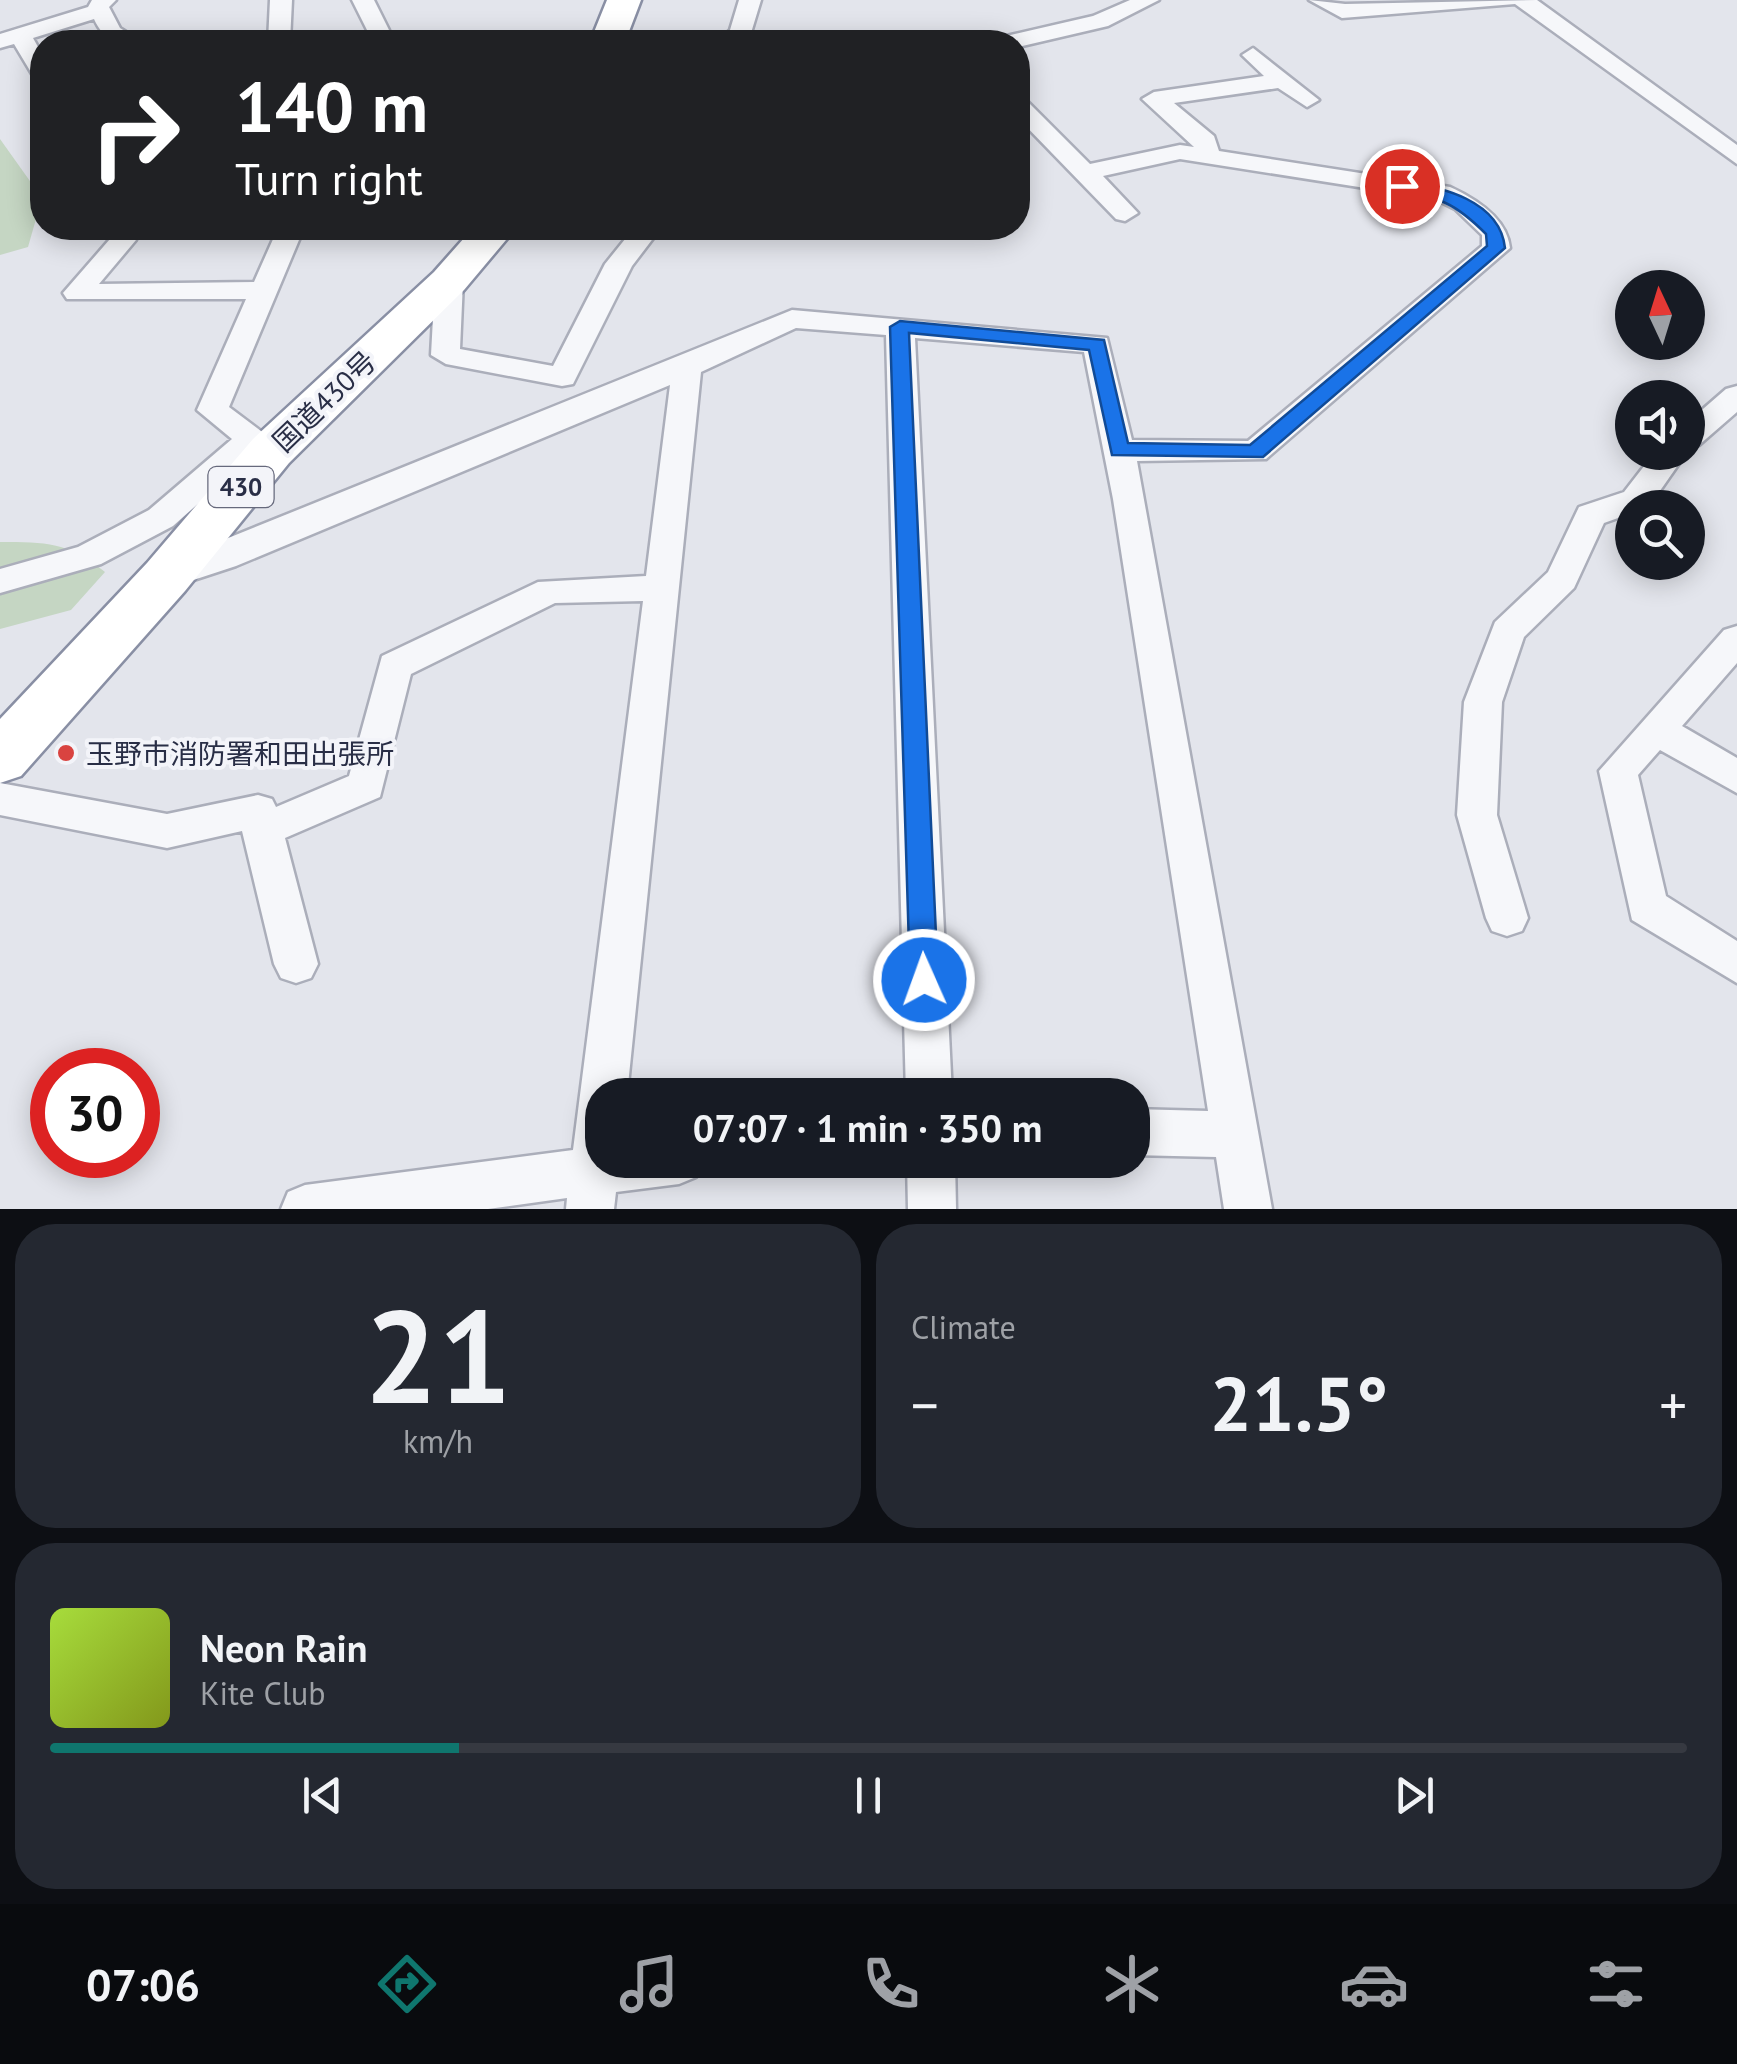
<!DOCTYPE html>
<meta charset="utf-8">
<style>
body{margin:0;font-family:"PT Sans","Noto Sans JP",sans-serif;background:#242831;color:#f1f3f6;height:100vh;display:flex;flex-direction:column;font-size:38px;white-space:nowrap}
*{box-sizing:border-box;margin:0}
p{font-size:32px;color:#9ea1a6}
.icon{flex:none;width:55px;height:55px;fill:none;stroke:currentColor;stroke-width:2;stroke-linecap:round;stroke-linejoin:round}
.map{position:relative;height:1209px;overflow:hidden}
.drawer{display:flex;flex-direction:column;gap:15px;padding:15px;background:#0d0f14;flex:1}
.drawer>*{flex:none}
.guide{position:absolute;left:30px;top:30px;width:1000px;height:210px;border-radius:40px;box-shadow:0 5px 25px #0003;background:#202124;color:#fff;overflow:hidden}
.needle{width:65px;rotate:356deg}
.buttons{position:absolute;left:1615px;top:270px;display:grid;gap:20px}
.buttons a{display:grid;place-items:center;width:90px;height:90px;border-radius:50%;background:#171b24;box-shadow:0 5px 25px #0003;font-size:50px}
.speed{position:absolute;left:30px;top:1048px;display:flex;gap:20px;font-size:50px;font-weight:700;text-align:center}
.speed>*{display:grid;place-content:center;width:130px;height:130px;border-radius:50%;background:#171b24;box-shadow:0 5px 25px #0003;line-height:1}
.speed .limit{border:15px solid #d22;background:#fff;color:#111}
.pin{position:absolute;display:grid;place-items:center;width:85px;height:85px;color:#fff;margin:-42px;border:5px solid #fff;border-radius:50%;box-shadow:0 2px 10px #0007}
.me{position:absolute;width:110px;margin:-55px;rotate:358deg;stroke-linejoin:round;filter:drop-shadow(0 0 8px #0008)}
.turn{display:flex;align-items:center;gap:35px;height:210px;padding:0 40px;font-size:45px}
.turn .icon{width:130px;height:130px;stroke-width:2.5}
.turn b{display:block;font-size:70px;line-height:85px}
.big{font-size:75px;font-weight:800;line-height:1.1}
.drawer .widget{flex:1;display:flex;flex-direction:column;justify-content:center;gap:15px;min-width:0;padding:0 35px;border-radius:40px;background:#242831}
.drawer .dial{align-items:center;gap:0}
.dial b{font-size:130px;line-height:1}
.song{display:flex;align-items:center;gap:30px}
.cover{width:120px;height:120px;border-radius:15px;background:linear-gradient(135deg,hsl(80 70% 55%),hsl(70 70% 35%))}
.played{height:10px;border-radius:5px;background:linear-gradient(90deg,#0f766e 25%,#363941 25%)}
.keys{display:flex;justify-content:space-around;direction:ltr}
.heat{display:flex;justify-content:space-between;align-items:center;font-size:55px;direction:ltr}
.drawer .tiles{flex:1;display:grid;gap:15px;grid-template-columns:1fr 1fr}
.widget:last-child{grid-column:span 2}
.trip{position:absolute;left:585px;top:1078px;width:565px;height:100px;border-radius:40px;background:#171b24;box-shadow:0 5px 25px #0003;font-weight:800;line-height:100px;text-align:center}
.tab-bar{display:flex;height:160px;justify-content:space-around;align-items:center;background:#090b0e;color:#9ea1a6}
.tab-bar .icon{width:70px;height:70px}
.tab-bar .selected{color:#0f766e}
.tab-bar b{font-size:45px;color:#f1f3f6}
.map>svg:first-child{display:block}
.green{fill:#c5d6c3}
.lines{fill:none;stroke-linecap:round;stroke-linejoin:round}
.street-casing{stroke:#abaeba;stroke-width:5}
.highway-casing{stroke:#898fa4;stroke-width:5}
.street{fill:#f6f7fa;fill-rule:evenodd}
.highway{fill:#fff;fill-rule:evenodd}
.route{fill:#1a73e8;stroke:#114b97;stroke-width:2.5}
.poi-dot{fill:#d94340;stroke:#f3f4f9;stroke-width:4}
.labels{text-anchor:middle;dominant-baseline:central;stroke-width:8;stroke-linejoin:round;paint-order:stroke}
.shield{fill:#f3f4f9;stroke:#66697c;stroke-width:2.5}
.shield-label{font-size:25px;font-weight:bold;fill:#292e46}
.street-label{font-size:28px;fill:#292e46;stroke:#f3f4f9}
.poi-label{font-size:28px;fill:#292e46;stroke:#f3f4f9;text-anchor:start}
</style>
<div class="map">
<svg width="1737" height="1209" viewBox="0 0 1737 1209">
<rect width="100%" height="100%" fill="#e3e5ec"/>
<path class="green" d="M0 139 42 198 28 247 0 255Z
M0 542C46 542 68 542 105 572L71 610 0 629Z"/>
<g class="lines">
<defs>
<path id="street" d="M92 0H116L109 7 120 28 142 42C117 42 105 43 94 19L33 38 42 54 40 76 32 74 14 44 0 48V34L88 7Z
M270 0H292L290 42H268Z
M352 0H374L389 30 382 42H360L367 30Z
M739 0H761L751 33 742 42H718L730 30Z
M1130 0H1159L1108 26 1018 47V42H999L1002 37 1093 16Z
M1309 0 1345 4 1537 0 1737 145V164L1515 4 1342 18Z
M1253 48 1319 100 1307 107 1278 88 1174 103 1214 136 1219 151 1450 187C1476 199 1507 218 1510 248L1266 459 1137 461 1272 1209H1224L1216 1157 1132 1155V1109L1208 1111 1113 499 1084 352 915 338 952 1095H906L886 335 796 328 701 372 627 1095H602V1160H703L696 1177 679 1184 616 1192 614 1209H566L567 1198 488 1209H281L288 1192 305 1185 573 1150 643 601 555 603 411 674 380 797 285 838 318 964 311 978 296 983 281 978 274 964 242 831 167 848 0 815V783L167 814 258 795 272 799 276 807 349 776 382 656 538 582 646 576 670 385 236 566 166 589 154 586 149 577 154 568 792 310 1107 338 1132 440 1248 441 1482 246V235L1455 209 1435 199 1180 159 1103 176 1138 213 1125 221 1116 219 1018 118V98L1026 100 1090 164 1180 145 1194 147 1142 99 1154 92 1264 76 1242 55Z
M110 228H136V240L99 284 254 282 278 228H304L229 407 286 450 281 457 270 460 254 454 173 526 101 564 0 593V569L78 547 149 510 232 439 197 410 246 299H67L63 293 110 239Z
M634 228H661L632 266 573 384 562 386 446 364 431 355 435 281 449 273 463 281 460 349 553 366 605 264Z
M1737 386V412L1699 445 1688 448V422L1726 389Z
M1655 452H1687L1648 508H1632V513L1604 523 1574 588 1524 637 1502 702 1497 815 1528 918 1522 931 1507 936 1492 931 1486 918 1457 815 1464 702 1495 622 1548 572 1579 507 1624 492Z
M1737 626V663L1682 726 1737 758V793L1660 750 1638 775 1666 896 1737 941V983L1632 920 1599 771 1724 630Z
M907 1160H955L956 1209H908Z"/>
<path id="highway" d="M607 0H641L625 42H590Z
M473 228H516L464 290 289 463 185 591 21 776 0 783V719L147 563 253 439 434 272Z"/>
</defs>
<use href="#street" class="street-casing"/>
<use href="#highway" class="highway-casing"/>
<use href="#street" class="street"/>
<use href="#highway" class="highway"/>
</g>
<path class="route" d="M1402 181C1441 187 1500 200 1505 248L1263 457 1112 455 1089 350 909 333 938 980 934 989 924 993 914 989 910 980 890 327 900 321 1104 340 1128 443 1250 445 1487 246 1486 234C1453 201 1441 199 1396 190V182Z"/>
<circle class="poi-dot" cx="66" cy="753" r="10"/>
<g class="labels">
<rect class="shield" x="208.5" y="467" width="65" height="40" rx="8"/>
<g class="shield-label">
<text x="241" y="487">430</text>
</g>
<g class="street-label">
<text transform="translate(324 401) rotate(-44)">国道430号</text>
</g>
<g class="poi-label">
<text x="86" y="753">玉野市消防署和田出張所</text>
</g>
</g>
</svg>
<div class="buttons">
<a><svg class="needle" viewBox="-14 -14 28 28"><path d="M0-13l5 13h-10z" fill="#e53935"/><path d="M0 13l5-13h-10z" fill="#9ea1a6"/></svg></a>
<a><svg class="icon" aria-label="sound" viewBox="0 0 24 24"><path d="M4 9h4l5-4v14l-5-4H4zM17 9q2 3 0 6"/></svg></a>
<a><svg class="icon" aria-label="search" viewBox="0 0 24 24"><circle cx="10" cy="10" r="6"/><path d="M15 15l6 6"/></svg></a>
</div>
<div class="speed"><div class="limit">30</div></div>
<div class="pin" style="left:1402px;top:186px;background:#d93025"><svg class="icon" aria-label="arrive" viewBox="0 0 24 24"><path d="M6 21V4h12l-3 4 3 4H6"/></svg></div>
<svg class="me" style="left:924px;top:980px" viewBox="-20 -20 40 40"><circle r="17" fill="#1a73e8" stroke="#fff" stroke-width="3"/><path d="M0-11L8 9 0 5-8 9z" fill="#fff"/></svg>
<div class="trip">07:07 · 1 min · 350 m</div>
<div class="guide">
<div class="turn"><svg class="icon" aria-label="right" viewBox="0 0 24 24"><path d="M7 20v-9h11M14 6l5 5-5 5"/></svg><div><b>140 m</b>Turn right</div></div>
</div>
</div>
<section class="drawer">
<div class="tiles">
<div class="widget dial"><b>21</b><p>km/h</p></div>
<div class="widget"><p>Climate</p>
<div class="heat"><a>−</a><b class="big">21.5°</b><a>+</a></div>
</div>
<div class="widget">
<div class="song"><i class="cover"></i><div><b>Neon Rain</b><p>Kite Club</p></div></div>
<div class="played"></div>
<div class="keys"><svg class="icon" aria-label="previous" viewBox="0 0 24 24"><path d="M18 5L8 12l10 7zM5 5v14"/></svg><svg class="icon" aria-label="pause" viewBox="0 0 24 24"><path d="M8 5v14M16 5v14"/></svg><svg class="icon" aria-label="next" viewBox="0 0 24 24"><path d="M6 5l10 7-10 7zM19 5v14"/></svg></div>
</div>
</div>
</section>
<nav class="tab-bar">
<b>07:06</b>
<svg class="icon selected" aria-label="directions" viewBox="0 0 24 24"><path d="M12 3l9 9-9 9-9-9zM9 14v-3h6M13 9l2 2-2 2"/></svg>
<svg class="icon" aria-label="music" viewBox="0 0 24 24"><path d="M9 18V5l10-2v13"/><circle cx="6" cy="18" r="3"/><circle cx="16" cy="16" r="3"/></svg>
<svg class="icon" aria-label="phone" viewBox="0 0 24 24"><path d="M5 4h4l2 5-3 2q2 4 5 5l2-3 5 2v4C11 20 4 13 5 4z"/></svg>
<svg class="icon" aria-label="climate" viewBox="0 0 24 24"><path d="M12 3v18M4 7l16 10M4 17L20 7"/></svg>
<svg class="icon" aria-label="car" viewBox="0 0 24 24"><path d="M5 17H2v-5l4-1 3-4h7l3 4 3 1v5h-3M9 17h6M6 11h13"/><circle cx="7" cy="17" r="2"/><circle cx="17" cy="17" r="2"/></svg>
<svg class="icon" aria-label="filters" viewBox="0 0 24 24"><path d="M4 7h16M4 17h16"/><circle cx="9" cy="7" r="2"/><circle cx="15" cy="17" r="2"/></svg>
</nav>
